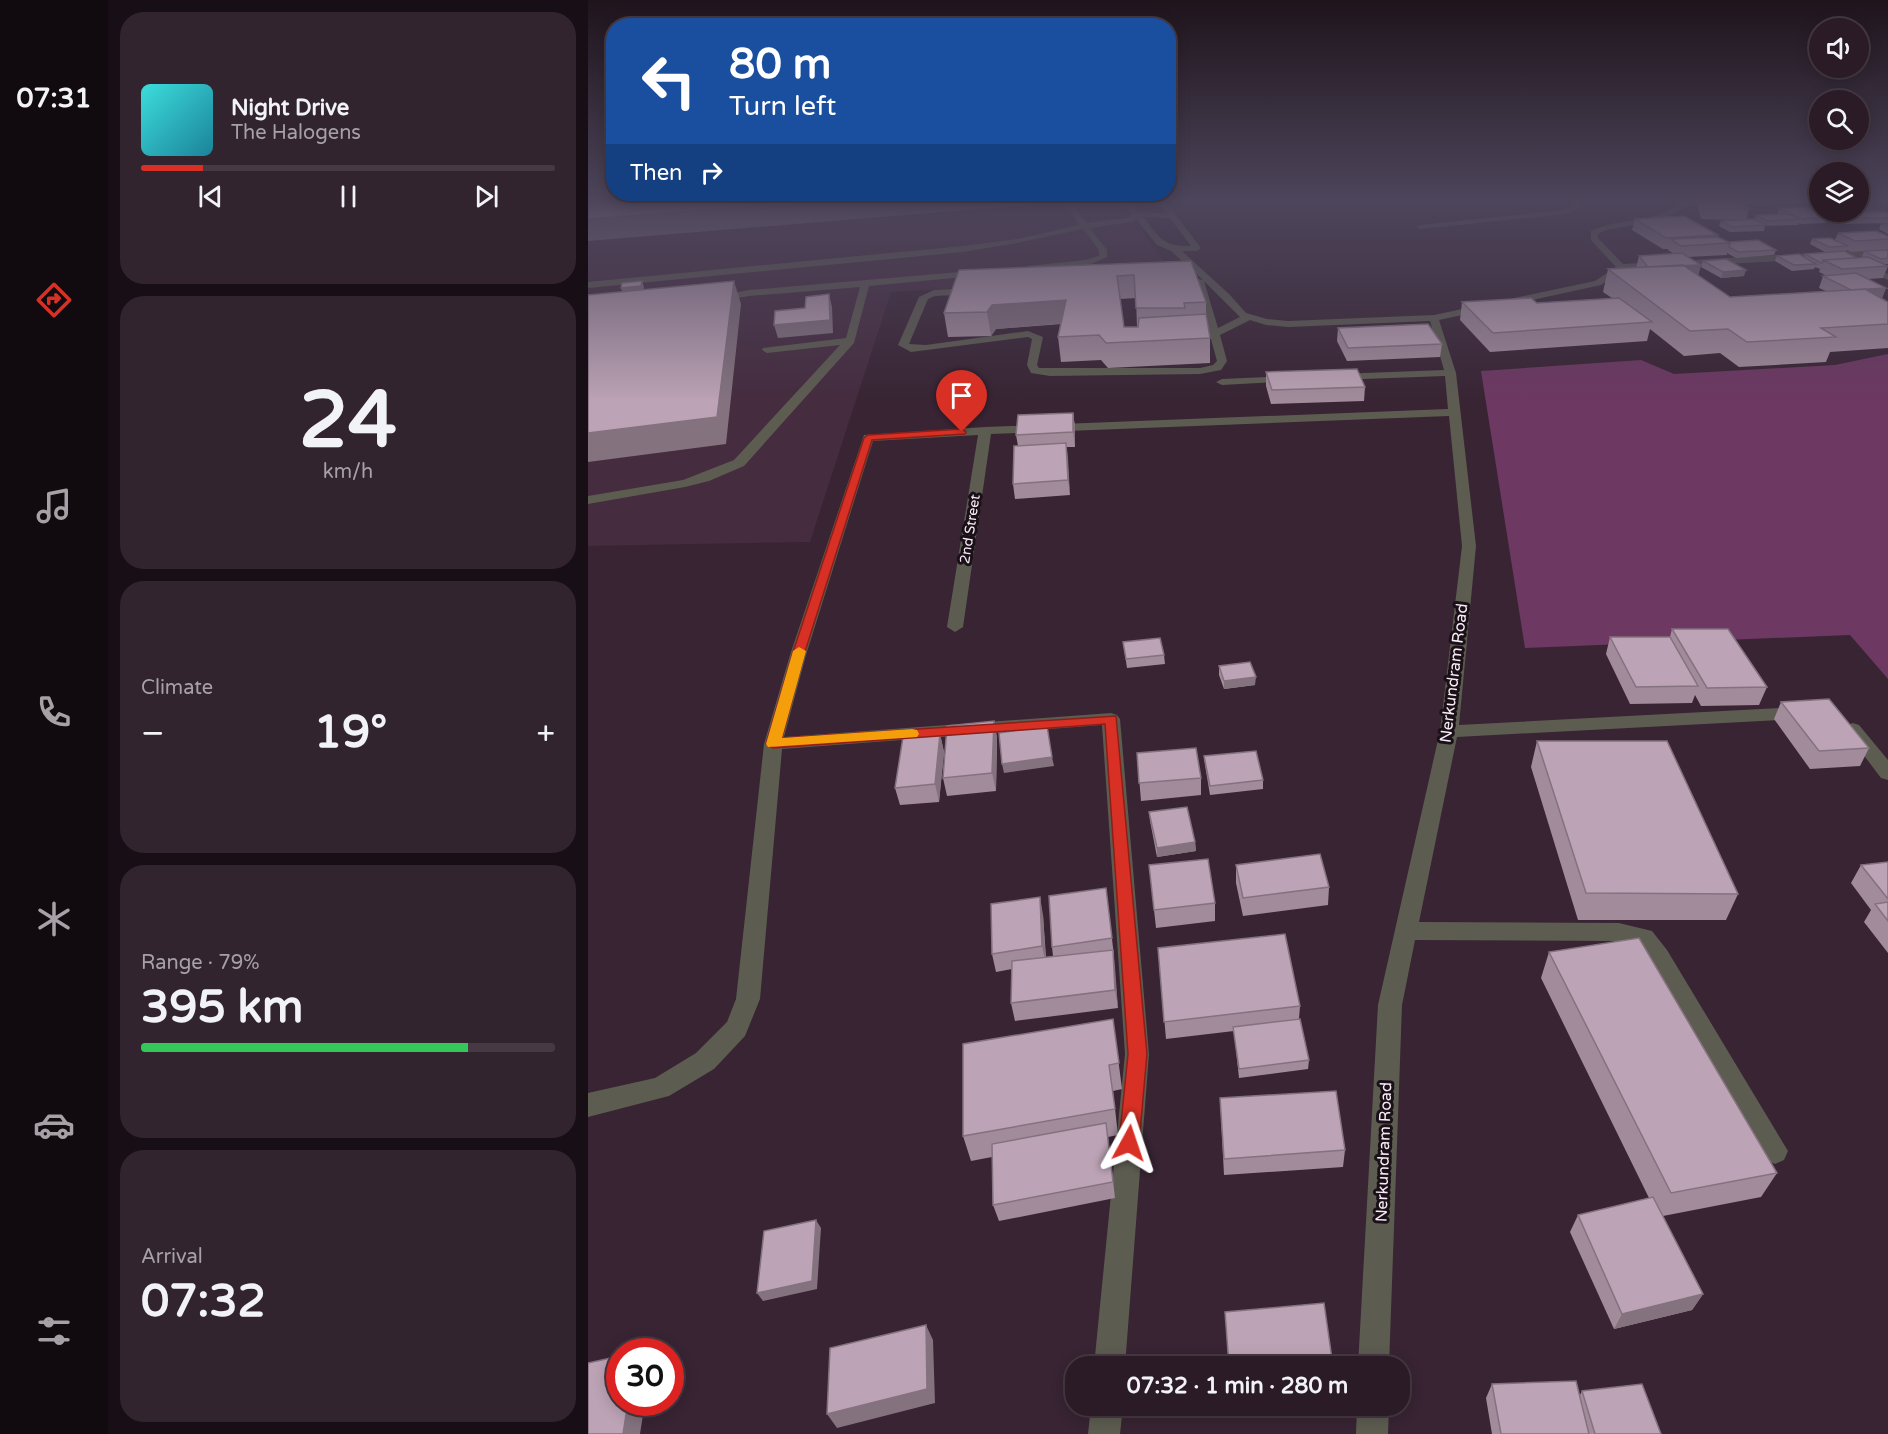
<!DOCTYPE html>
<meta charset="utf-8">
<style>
body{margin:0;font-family:"Varela Round",sans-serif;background:#32242e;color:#f1f3f6;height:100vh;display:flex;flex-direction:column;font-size:22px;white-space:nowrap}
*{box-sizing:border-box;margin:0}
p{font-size:20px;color:#a5a1a7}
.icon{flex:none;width:33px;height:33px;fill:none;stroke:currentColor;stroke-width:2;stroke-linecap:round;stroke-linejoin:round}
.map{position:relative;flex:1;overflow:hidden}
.panel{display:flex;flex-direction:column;gap:12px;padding:12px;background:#170f15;width:480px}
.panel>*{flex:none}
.banner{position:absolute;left:18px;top:18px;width:570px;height:183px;border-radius:24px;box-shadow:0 3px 15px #0003,0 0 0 2px #463943;background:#1a4fa0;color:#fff;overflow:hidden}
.fabs{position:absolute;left:1221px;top:18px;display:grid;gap:12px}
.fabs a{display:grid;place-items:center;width:60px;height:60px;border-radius:50%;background:#2a1b26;box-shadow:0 3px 15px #0003,0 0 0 2px #463943;font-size:30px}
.speed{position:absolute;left:18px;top:1338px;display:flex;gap:12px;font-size:30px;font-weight:700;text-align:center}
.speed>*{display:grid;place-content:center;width:78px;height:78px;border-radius:50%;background:#2a1b26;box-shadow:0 3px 15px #0003,0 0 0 2px #463943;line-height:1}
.speed .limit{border:9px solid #d22;background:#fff;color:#111}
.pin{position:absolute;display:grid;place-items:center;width:51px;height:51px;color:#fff;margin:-62px -26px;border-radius:50% 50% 50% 0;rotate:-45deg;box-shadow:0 0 6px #0007}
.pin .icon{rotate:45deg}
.me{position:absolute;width:66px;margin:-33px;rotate:5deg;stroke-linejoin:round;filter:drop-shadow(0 0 4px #0008)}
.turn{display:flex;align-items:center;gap:21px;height:126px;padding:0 24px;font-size:27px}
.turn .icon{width:78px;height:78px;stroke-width:2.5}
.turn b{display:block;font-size:42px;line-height:51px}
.then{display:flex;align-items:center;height:57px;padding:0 24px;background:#0003;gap:12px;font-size:22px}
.big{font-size:45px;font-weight:700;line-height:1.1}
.panel .card{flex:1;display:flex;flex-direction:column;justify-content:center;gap:9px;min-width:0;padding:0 21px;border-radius:24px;background:#32242e}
.panel .dial{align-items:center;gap:0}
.dial b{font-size:78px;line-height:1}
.song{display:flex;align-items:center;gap:18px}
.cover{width:72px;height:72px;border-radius:9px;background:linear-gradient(135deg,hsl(180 70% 55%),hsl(190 70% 35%))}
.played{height:6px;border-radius:3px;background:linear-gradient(90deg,#d93025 15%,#463943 15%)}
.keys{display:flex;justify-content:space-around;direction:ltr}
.heat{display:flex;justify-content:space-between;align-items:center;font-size:33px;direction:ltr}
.charge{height:9px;border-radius:4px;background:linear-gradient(90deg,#34c759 79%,#463943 0)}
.trip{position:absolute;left:477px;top:1356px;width:345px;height:60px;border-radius:24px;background:#2a1b26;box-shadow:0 3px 15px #0003,0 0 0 2px #463943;font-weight:700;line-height:60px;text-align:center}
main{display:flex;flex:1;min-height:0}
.dock{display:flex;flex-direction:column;width:108px;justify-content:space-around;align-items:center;background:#110b0f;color:#a5a1a7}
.dock .icon{width:42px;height:42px}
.dock .on{color:#d93025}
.dock b{font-size:27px;color:#f1f3f6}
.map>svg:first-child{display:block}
.built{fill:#452c3f}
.green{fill:#6d3862}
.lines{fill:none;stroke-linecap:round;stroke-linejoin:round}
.minor{fill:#5d5c51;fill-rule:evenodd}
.wall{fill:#a28c9c;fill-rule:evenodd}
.shaded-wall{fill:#84727f}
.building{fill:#bca3b5;stroke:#84727f;stroke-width:1.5}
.route{fill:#d93025;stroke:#8d1f18;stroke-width:1.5}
.slow{fill:#f59e0b}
.labels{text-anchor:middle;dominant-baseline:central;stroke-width:6;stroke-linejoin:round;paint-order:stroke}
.far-street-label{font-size:14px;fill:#faecf6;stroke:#191117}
.street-label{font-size:16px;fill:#faecf6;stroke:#191117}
</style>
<main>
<nav class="dock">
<b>07:31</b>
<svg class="icon on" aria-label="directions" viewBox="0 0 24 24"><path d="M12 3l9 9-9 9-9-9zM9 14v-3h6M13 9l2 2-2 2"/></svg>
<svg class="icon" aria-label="music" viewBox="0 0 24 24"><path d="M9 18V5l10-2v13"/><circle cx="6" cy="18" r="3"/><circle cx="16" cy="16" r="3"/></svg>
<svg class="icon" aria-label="phone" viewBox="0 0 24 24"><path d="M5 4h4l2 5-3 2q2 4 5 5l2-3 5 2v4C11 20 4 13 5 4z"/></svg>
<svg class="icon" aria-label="climate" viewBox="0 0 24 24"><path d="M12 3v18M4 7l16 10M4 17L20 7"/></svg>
<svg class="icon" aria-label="car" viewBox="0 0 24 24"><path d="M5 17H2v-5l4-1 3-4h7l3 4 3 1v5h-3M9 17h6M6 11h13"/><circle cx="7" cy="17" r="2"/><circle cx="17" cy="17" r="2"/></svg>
<svg class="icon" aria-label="filters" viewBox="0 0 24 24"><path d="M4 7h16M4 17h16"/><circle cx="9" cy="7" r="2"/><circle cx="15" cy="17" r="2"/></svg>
</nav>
<section class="panel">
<div class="card">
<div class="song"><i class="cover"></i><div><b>Night Drive</b><p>The Halogens</p></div></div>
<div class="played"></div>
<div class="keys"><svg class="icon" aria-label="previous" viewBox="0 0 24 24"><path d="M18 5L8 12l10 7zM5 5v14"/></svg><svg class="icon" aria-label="pause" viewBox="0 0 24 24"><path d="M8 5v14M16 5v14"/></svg><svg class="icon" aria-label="next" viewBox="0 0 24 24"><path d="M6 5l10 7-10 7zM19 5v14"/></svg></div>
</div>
<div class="card dial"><b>24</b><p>km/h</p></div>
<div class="card"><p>Climate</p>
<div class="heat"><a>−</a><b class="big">19°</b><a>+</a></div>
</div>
<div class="card"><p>Range · 79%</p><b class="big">395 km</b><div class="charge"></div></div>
<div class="card"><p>Arrival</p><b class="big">07:32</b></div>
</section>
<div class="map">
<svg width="1300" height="1434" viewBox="0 0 1300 1434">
<rect width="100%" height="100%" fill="#382433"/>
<path class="built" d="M0 201H532L587 276 303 292 222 542 0 546Z"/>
<path class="green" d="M1300 354V679L1262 635 937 648 893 371 1053 360 1086 374 1247 365Z"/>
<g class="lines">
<path class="minor" d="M474 201H482L499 223 541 218 544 214 534 201H542L551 212 578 213 569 201H577L613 248 609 251H594L641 294 658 313 679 319 700 321 846 315 1007 281 1028 267 1003 240V231C1032 217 1064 225 1090 204L1087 201H1232V204L1097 206 1075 220 1018 230 1010 234V238L1035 264 1300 249V255L1035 270 1013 285 851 320 868 373 888 546 871 725 1210 707 1216 709 1219 713 1216 717 1210 719 869 737 831 922 1031 923 1064 931 1079 950 1200 1151 1196 1160 1187 1164 1178 1160 1063 964 1049 945 1031 941 827 940 814 1005 801 1366H770L790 1005 852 731 874 546 861 416 403 434 375 627 367 632 359 627 390 435 285 441 218 655 196 737 523 713 529 715 532 719 561 1054 537 1366H506L537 1054 514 725 194 749 172 999 157 1036 126 1069 81 1096 0 1117V1093L67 1078 108 1053 139 1022 148 999 176 744 202 655 276 435 397 427 860 409 857 376 749 380 743 377 749 374 856 370 842 321 700 327 678 325 662 320 632 335 639 361 633 370 612 374 462 376 443 373 439 365 444 339 440 337 323 352 310 345 331 297 346 290 601 277 615 280 583 251 569 245 548 219 543 222 502 228 519 250V257L498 266 440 272 436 269 440 266 497 260 511 256V250L495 229 429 243 375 252 0 288V282L375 246 429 239 492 225ZM555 217 582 218 603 246C575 247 571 237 555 217ZM616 281 652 317 630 328ZM601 283 608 284 629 361 625 365 612 368H451L449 365 455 337 440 331 338 345 321 344 340 299 347 296Z
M982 201H994L995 207 977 214 832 229 828 227 832 225 976 210 987 206Z
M1270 202 1300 215V220L1270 207Z
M1274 262 1300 274V280L1271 267 1270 265Z
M394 270 398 273 397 275 281 286 266 343 156 466 121 481 97 487 0 504V496L95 480 146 460 252 345 179 353 174 350 175 348 258 338 272 287 161 296 127 302 122 299 124 297 161 290Z
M701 376 707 379 705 381 634 385 628 382 634 379Z
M1265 723 1271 725 1300 760V780L1293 778 1256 729 1259 725Z
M503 1406H535L532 1434H500Z
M769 1406H801L800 1434H768Z"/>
</g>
<path class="wall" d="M1112 201H1149H1148L1161 209 1158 220 1113 219 1110 208Z
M1191 208 1238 217 1240 212 1300 213V223L1250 224 1238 218 1237 223 1213 224 1211 223 1210 225 1177 226 1176 231 1142 232 1131 226 1133 221 1167 220 1168 215 1191 214 1189 213Z
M1047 219 1130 235 1129 237 1140 242 1188 250 1186 255 1148 258 1139 253V255L1099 257 1113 265 1110 275 1142 297 1238 291 1231 288 1235 276H1239L1231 272 1232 269 1227 267 1226 269 1204 271 1187 261 1189 256 1216 257 1217 254 1239 253 1222 244 1224 239 1247 240 1250 233 1300 236V264H1296L1300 266 1295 278 1280 279 1298 288 1294 298 1300 302V348L1242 352 1238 362 1151 367 1132 353 1096 356 1062 329 1059 341 902 352 872 320 874 302 949 303 1024 298 1015 292 1020 269 1048 268 1051 256 1086 254 1080 250V249H1075L1044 230ZM1259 250 1263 252 1276 251 1274 257H1275L1269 258 1258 252Z
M1293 224H1300V234L1291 229Z
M603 261 618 302V314L622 338V363L520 368 513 360 473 362 470 337 473 324 408 329 403 336 360 337 356 313 371 270ZM548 298 549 327H536L532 299Z
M1115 261 1156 276 1133 278 1113 267Z
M750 328 854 344 852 357 759 361 749 341Z
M678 372 777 387 776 401 683 404 678 386Z
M485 413 487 427V447H478L482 495 427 499 425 484 430 446 428 435Z
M1084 629 1179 687 1171 705 1113 706 1107 695 1104 703 1042 704 1018 654 1022 637H1082Z
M535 642 576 655 577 664 539 668Z
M631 666 667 685 636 689 631 675Z
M1193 702 1281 748 1272 766 1222 769 1186 719Z
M406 721 409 738 408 791 359 796 355 778Z
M352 734 356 752 351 802 312 805 307 788Z
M949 741 1150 894 1138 920H990L943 767Z
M549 753 613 778V795L553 801Z
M616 756 675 780V789L622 795 617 765Z
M561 812 607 842 608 851 569 857 562 821Z
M1300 862V953L1276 922 1283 910 1263 883 1273 865Z
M561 865 627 903V921L568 928Z
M648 865 741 887 740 905 655 916 648 883Z
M518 888 526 956H525L530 1008 427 1021 423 1003 424 969 408 972 404 954 455 915 458 957 465 956 464 947Z
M570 948 712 1006 711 1019 721 1060 720 1069 651 1078 646 1031 578 1039Z
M961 952 1189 1173 1173 1197 1075 1216 1115 1294 1104 1310 1026 1329 982 1232 990 1215 1061 1198 953 978Z
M525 1019 534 1089 525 1091 530 1135 520 1137 527 1198 411 1221 405 1205 404 1157 383 1161 375 1136Z
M632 1098 757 1150 755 1167 636 1175Z
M904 1384 992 1395 994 1391 1073 1434H904L898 1398Z"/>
<path class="shaded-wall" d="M241 201H439V205L0 241V219Z
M1113 265 1110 277 1061 269Z
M1158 270 1156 276 1133 278 1135 272Z
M54 281 56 287 55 292 35 294 33 288Z
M146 281 153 304 138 444 0 462V433Z
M1298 288 1293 300 1264 290Z
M241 294 244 307 245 333 190 338 186 325Z
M478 300 480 323 408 329 403 336 399 312 404 305Z
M485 413 487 427V447L485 432Z
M478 443 480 458 482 495 480 480Z
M668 677 667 685 636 689V681Z
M406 721 409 738 408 791 404 773Z
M352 734 356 752 351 802 347 784Z
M464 757 466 766 416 773 414 764Z
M607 842 608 851 569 857V848Z
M452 897 455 915 458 964 454 946Z
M525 950 527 967 530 1008 527 990Z
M228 1220 233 1228 229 1289 175 1301 169 1293Z
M1115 1294 1104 1310 1026 1329 1034 1314Z
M338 1325 345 1340 347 1403 249 1428 239 1414Z
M40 1402H57L52 1434H35Z"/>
<path class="building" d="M0 201H241L0 219Z
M1114 201H1147L1161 209H1116Z
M1217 207 1238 217 1214 219 1191 208Z
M1240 212H1298L1300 213V218H1252Z
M1200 214 1212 219 1179 221 1168 215Z
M1096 216 1130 235 1078 238 1047 219Z
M1166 219 1178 225 1144 227 1133 221Z
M1293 224H1300V227Z
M1288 231 1300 236V239L1267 241 1250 233Z
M1130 237 1142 243 1093 246 1083 239Z
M1242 238 1260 246 1241 247 1224 239Z
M1170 240 1188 250 1150 252 1141 247 1142 243 1140 242Z
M1300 250V258L1293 259 1276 251Z
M1256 251 1269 258 1235 260 1234 263H1233L1217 254Z
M1094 253 1113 265 1060 267 1051 256Z
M1211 254 1228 264 1206 265 1189 256Z
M1280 257 1300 266 1254 269 1235 260Z
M1138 259 1158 270 1135 272 1115 261Z
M603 261 618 302 596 303 597 308H548L546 275 529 276 536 327H550L551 318 618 314 622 338 518 343 511 335 470 337 478 300 404 305 399 312 356 313 371 270Z
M1095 265 1142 297 1277 289 1300 302V324L1233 328 1248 337 1159 342 1140 329 1102 331 1020 269Z
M1268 273 1298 288 1263 290 1235 276Z
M54 281 53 286 33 288 34 283Z
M146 281 129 417 0 433V295Z
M241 294 242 320 186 325 187 311 217 308 218 297Z
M943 298 949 303 1031 298 1064 322 905 333 874 302Z
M840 324 854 344 760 348 750 328Z
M769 369 777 387 684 390 678 372Z
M485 413V432L428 435 430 415Z
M478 443 480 480 425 484 426 446Z
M1084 629H1140L1179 687 1119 688Z
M1022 637H1082L1110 686 1048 687Z
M572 638 576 655 538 659 535 642Z
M662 662 668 677 636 681 631 666Z
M1241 699 1281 748 1231 751 1193 702Z
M406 721 404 773 355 778 359 726Z
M459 726 464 757 414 764 411 733Z
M352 734 347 784 307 788 315 737Z
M949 741H1079L1150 894 998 893Z
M608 748 613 778 551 783 549 753Z
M668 751 675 780 622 786 616 756Z
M599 807 607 842 569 848 561 812Z
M732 854 741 887 655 898 648 865Z
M620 859 627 903 566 910 561 865Z
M1300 862V899L1273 865Z
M518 888 524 938 464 947 461 896Z
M452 897 454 946 404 954 403 904Z
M1300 902V921L1287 904Z
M697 934 712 1006 576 1022 570 948Z
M1051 938 1189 1173 1083 1193 961 952Z
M525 950 527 990 423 1003 424 961Z
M525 1019 531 1063 521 1065 527 1109 375 1136V1044Z
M712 1019 721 1060 651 1069 645 1027Z
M748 1091 757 1150 636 1159 632 1098Z
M518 1123 525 1182 405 1205 404 1144Z
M1065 1197 1115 1294 1034 1314 990 1215Z
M228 1220 224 1281 169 1293 176 1231Z
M736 1303 745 1366H641L637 1312Z
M338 1325 339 1389 239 1414 242 1348Z
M32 1356V1402H40L35 1434H0V1363Z
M988 1381 1001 1434H913L904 1384Z
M1054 1384 1073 1434H1007L994 1391Z"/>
<linearGradient id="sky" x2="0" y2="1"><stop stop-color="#1f141c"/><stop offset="0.5" stop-color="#4d455b"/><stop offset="1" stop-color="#4d455b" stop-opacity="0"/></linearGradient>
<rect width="1300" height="402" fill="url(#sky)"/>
<path class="route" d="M374 429 378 432 377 434 284 440 216 655 194 738 528 716 559 1054 551 1143 548 1150 541 1153 534 1150 531 1143 540 1054 517 724 185 748 178 744 204 655 276 438 280 435Z"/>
<path class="slow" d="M211 647 218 651 194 738 324 729 329 730 331 734 329 737 180 747 178 744 205 651Z"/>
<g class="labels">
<g class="far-street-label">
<text transform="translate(382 529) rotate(-81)">2nd Street</text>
</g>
<g class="street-label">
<text transform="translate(866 673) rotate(-83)">Nerkundram Road</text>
<text transform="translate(796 1152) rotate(-88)">Nerkundram Road</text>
</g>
</g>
</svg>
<div class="fabs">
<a><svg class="icon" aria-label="sound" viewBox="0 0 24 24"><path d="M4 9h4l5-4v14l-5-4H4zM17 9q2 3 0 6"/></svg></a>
<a><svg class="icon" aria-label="search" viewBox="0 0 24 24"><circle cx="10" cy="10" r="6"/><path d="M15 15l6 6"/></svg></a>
<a><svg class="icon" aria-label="layers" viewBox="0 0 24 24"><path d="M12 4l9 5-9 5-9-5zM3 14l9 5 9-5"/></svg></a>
</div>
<div class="speed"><div class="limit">30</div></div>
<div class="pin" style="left:374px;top:432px;background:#d93025"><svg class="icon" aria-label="arrive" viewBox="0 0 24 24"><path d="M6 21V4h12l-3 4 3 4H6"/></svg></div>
<svg class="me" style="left:541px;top:1143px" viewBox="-20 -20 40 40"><path d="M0-17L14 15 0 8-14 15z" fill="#d93025" stroke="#fff" stroke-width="4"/></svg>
<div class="trip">07:32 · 1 min · 280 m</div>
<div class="banner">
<div class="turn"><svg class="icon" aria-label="left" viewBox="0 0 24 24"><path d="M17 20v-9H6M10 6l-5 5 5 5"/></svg><div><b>80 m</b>Turn left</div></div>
<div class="then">Then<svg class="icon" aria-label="right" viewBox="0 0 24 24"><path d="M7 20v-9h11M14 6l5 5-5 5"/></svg></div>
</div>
</div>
</main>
